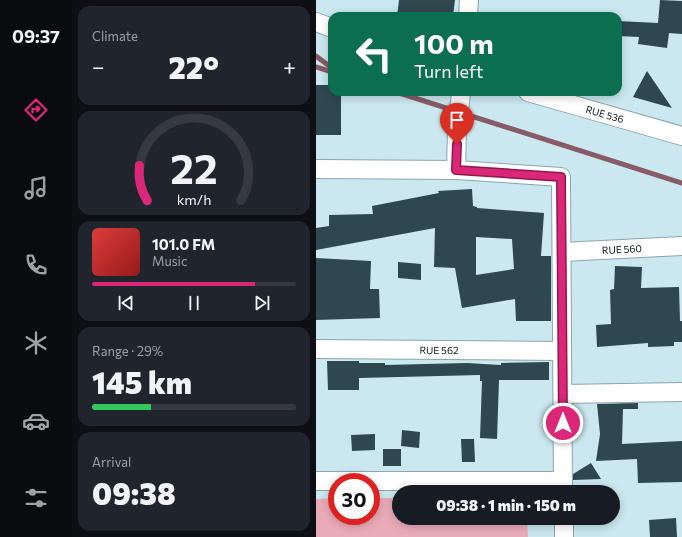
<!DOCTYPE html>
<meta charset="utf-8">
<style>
body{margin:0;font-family:Commissioner,sans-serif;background:#20242c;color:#f1f3f6;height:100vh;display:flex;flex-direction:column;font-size:15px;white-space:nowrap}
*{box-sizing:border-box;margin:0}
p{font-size:13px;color:#9ea1a6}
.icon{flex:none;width:22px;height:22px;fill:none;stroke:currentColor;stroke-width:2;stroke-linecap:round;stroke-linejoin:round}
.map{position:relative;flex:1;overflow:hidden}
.panel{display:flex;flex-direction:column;gap:6px;padding:6px;background:#0d0f14;width:244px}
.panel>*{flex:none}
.guide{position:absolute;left:12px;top:12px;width:294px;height:84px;border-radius:12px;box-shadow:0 2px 10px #0003;background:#0b6e4f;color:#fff;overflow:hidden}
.speed{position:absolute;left:12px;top:473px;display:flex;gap:8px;font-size:20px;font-weight:700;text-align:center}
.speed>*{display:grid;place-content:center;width:52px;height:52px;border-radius:50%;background:#171b24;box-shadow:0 2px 10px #0003;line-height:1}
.speed .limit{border:6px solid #d22;background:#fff;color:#111}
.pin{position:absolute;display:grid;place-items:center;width:34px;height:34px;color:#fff;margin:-41px -17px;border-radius:50% 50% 50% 0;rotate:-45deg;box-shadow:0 0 4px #0007}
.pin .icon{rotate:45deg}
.me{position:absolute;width:44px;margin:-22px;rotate:0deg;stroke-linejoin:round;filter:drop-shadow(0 0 3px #0008)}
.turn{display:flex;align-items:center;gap:14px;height:84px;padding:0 20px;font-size:18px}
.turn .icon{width:52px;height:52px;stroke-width:2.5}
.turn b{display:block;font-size:28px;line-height:34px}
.big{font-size:30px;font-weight:800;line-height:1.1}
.panel .card{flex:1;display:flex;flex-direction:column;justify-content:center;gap:6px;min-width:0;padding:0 14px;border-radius:12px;background:#20242c}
.panel .dial{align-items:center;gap:0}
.dial svg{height:104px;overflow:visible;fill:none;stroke:#363941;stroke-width:7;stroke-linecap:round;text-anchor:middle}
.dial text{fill:#f1f3f6;stroke:none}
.song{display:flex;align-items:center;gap:12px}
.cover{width:48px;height:48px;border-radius:6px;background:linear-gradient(135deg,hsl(0 70% 55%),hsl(0 70% 35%))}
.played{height:4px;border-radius:2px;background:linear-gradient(90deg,#db2777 80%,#363941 80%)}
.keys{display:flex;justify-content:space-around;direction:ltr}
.heat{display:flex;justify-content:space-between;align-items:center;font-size:22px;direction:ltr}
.charge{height:6px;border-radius:3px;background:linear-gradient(90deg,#34c759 29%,#363941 0)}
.trip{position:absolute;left:76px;top:485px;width:228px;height:40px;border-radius:20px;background:#171b24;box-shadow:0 2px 10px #0003;font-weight:800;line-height:40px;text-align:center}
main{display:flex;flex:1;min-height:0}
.dock{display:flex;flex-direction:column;width:72px;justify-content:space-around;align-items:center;background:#090b0e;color:#9ea1a6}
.dock .icon{width:28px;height:28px}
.dock .current{color:#db2777}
.dock b{font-size:18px;color:#f1f3f6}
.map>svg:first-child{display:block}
.green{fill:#eaabb8}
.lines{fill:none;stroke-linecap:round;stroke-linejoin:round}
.stream{stroke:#885c66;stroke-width:5}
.building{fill:#2f474e;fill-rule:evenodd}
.street-casing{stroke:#8ba6ad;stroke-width:20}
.street{stroke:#fff;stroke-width:18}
.route-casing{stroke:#8e194d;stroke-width:10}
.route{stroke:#db2777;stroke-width:7}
.labels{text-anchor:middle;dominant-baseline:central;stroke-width:4;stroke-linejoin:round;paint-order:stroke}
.street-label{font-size:10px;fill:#091315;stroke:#cbe7f0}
</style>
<main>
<nav class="dock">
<b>09:37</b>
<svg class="icon current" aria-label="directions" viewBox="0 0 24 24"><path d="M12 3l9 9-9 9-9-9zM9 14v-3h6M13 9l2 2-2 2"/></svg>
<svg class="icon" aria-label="music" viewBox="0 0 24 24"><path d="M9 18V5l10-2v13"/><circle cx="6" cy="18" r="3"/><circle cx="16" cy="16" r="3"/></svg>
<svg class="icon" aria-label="phone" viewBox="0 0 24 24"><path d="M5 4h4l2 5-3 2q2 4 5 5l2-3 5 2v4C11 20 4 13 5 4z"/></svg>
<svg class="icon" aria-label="climate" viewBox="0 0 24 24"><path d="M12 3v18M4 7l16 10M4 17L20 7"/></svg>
<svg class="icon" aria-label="car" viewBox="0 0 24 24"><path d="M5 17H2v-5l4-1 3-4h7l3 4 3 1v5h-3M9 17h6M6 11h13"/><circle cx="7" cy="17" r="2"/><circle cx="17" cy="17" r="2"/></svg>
<svg class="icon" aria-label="filters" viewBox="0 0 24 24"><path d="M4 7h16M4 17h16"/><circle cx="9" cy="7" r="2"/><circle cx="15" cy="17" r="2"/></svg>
</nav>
<section class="panel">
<div class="card"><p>Climate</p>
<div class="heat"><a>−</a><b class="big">22°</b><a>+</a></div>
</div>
<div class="card dial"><svg viewBox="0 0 100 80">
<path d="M14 69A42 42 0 1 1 86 69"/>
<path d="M14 69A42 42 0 0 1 8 42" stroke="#db2777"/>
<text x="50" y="56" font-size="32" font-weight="700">22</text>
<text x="50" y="72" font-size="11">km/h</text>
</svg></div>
<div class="card">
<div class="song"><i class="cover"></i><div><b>101.0 FM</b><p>Music</p></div></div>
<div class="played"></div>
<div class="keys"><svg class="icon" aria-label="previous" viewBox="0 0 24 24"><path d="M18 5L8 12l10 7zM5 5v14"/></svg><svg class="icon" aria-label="pause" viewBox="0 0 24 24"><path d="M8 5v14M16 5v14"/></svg><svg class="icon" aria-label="next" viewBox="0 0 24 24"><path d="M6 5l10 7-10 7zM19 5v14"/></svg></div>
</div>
<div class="card"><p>Range · 29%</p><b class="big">145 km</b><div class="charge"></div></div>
<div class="card"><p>Arrival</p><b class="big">09:38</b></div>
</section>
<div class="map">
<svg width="366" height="537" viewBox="0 0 366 537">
<rect width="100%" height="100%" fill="#cbe7f0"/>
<path class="green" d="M21 498V516H55V498H83V518H211L212 537H0V499Z"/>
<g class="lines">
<path class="stream" d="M0 56 16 68
M0 67 16 72
M80 92 366 183"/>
</g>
<path class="building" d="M83 0H139L137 16H81Z
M344 0 366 1V34L353 33 351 48 322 44 323 37 302 36V21L342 23Z
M331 71 356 108 317 97Z
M0 85H16V92H25V135H0Z
M156 189 157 206 161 207V208L228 213 225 256H235V321H200L199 299 146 308 139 268 118 267 119 228 0 250V228L13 226V215L57 214 56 206 123 193 122 191ZM160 237 196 239 198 269 160 275Z
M0 258 55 261 54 289H63L64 318 0 320Z
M82 262 105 264V280L82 278Z
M299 266 326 267 325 288 363 287 364 321H366V342H358V346L332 347V343L281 347 280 325 295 324 294 290 298 289Z
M11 361H43V363H69V365L151 363 185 365V363L233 362V380H183L181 439 164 438 166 381H164V375L43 378V390H12Z
M322 403V409H307L306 444 366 441V482L322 483 321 459 280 461 284 434 281 404Z
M86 430 104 432 103 448 85 446Z
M59 434V450L36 451 35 435Z
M145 439H158L159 462H146Z
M67 449H85V466H67Z
M275 463 285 479 257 480V474Z
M360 518 361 537H334L333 520Z"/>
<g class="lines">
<defs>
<g id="street">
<path d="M152 16 153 0"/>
<path d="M0 22 16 28"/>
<path id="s1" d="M212 92 366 136"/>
<path d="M0 169 140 170 245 177 247 492"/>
<path d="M140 170 141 131 145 92"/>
<path id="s2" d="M246 252 366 246"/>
<path id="s3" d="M0 349 246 351"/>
<path d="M247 394 366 392"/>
<path d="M0 481H247"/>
<path d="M248 518V537"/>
</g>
</defs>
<use href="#street" class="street-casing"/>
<use href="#street" class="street"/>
</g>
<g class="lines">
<defs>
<path id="route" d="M141 144 140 170 245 177 247 423"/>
</defs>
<use href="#route" class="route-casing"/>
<use href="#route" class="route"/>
</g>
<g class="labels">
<g class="street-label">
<text stroke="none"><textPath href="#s1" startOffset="80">RUE 536</textPath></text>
<text stroke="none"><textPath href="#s2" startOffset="60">RUE 560</textPath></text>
<text stroke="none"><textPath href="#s3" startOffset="123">RUE 562</textPath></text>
</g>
</g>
</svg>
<div class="speed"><div class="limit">30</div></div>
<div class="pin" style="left:141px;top:144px;background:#d93025"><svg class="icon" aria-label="arrive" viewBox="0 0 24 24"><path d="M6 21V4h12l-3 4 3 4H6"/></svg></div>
<svg class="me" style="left:247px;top:423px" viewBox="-20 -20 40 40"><circle r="17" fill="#db2777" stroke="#fff" stroke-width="3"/><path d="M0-11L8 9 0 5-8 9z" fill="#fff"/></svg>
<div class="trip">09:38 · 1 min · 150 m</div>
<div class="guide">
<div class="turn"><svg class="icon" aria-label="left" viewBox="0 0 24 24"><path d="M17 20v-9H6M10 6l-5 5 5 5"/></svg><div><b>100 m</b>Turn left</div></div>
</div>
</div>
</main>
